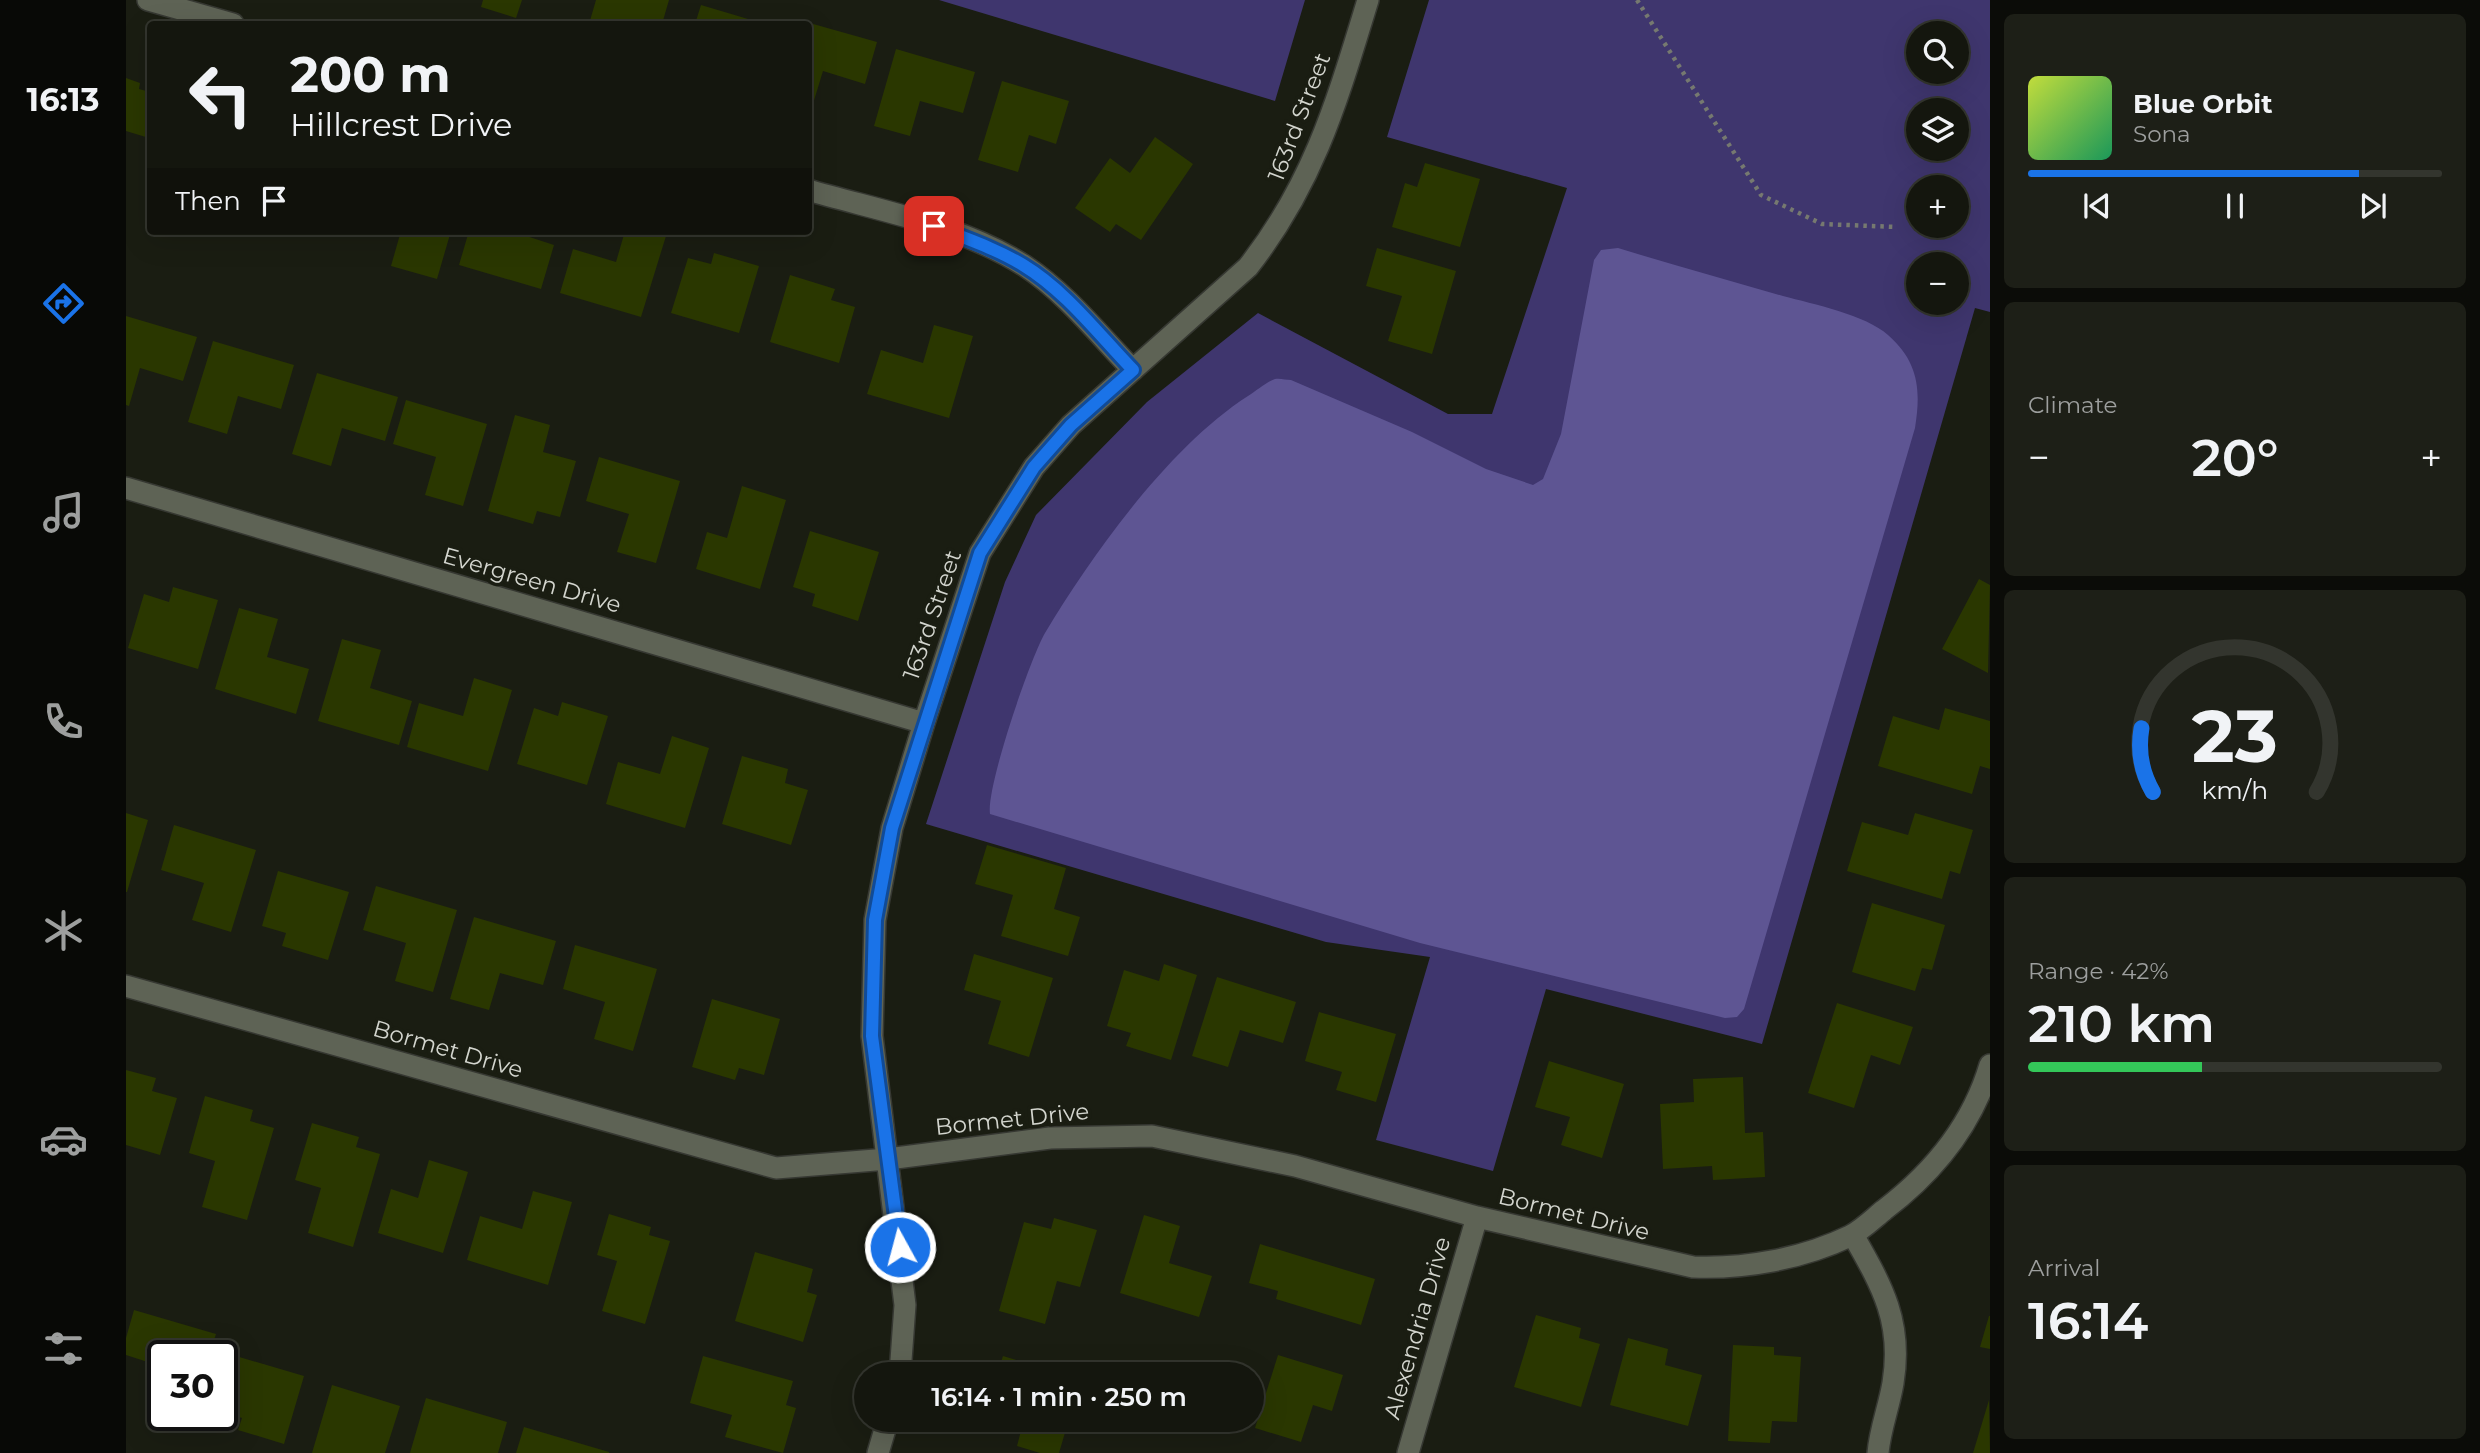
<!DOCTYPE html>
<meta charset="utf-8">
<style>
body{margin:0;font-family:Montserrat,sans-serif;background:#1d1f17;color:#f1f3f6;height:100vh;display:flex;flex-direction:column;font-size:26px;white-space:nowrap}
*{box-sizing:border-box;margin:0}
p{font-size:23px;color:#9d9f9e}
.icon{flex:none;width:38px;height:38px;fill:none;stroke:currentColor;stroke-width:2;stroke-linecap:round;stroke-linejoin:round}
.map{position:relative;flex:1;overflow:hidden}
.details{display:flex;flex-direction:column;gap:14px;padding:14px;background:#0b0c08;width:490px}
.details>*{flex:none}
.hud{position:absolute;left:21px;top:21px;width:665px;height:214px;border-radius:7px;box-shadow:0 7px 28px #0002,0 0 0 2px #33352e;background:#14160e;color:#f1f3f6;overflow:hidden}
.buttons{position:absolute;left:1780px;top:21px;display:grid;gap:14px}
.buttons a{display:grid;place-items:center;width:63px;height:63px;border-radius:50%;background:#14160e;box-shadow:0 7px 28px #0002,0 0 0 2px #33352e;font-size:35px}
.speed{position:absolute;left:21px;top:1340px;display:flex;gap:14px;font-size:35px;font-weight:700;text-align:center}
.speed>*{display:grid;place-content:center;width:91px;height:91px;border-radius:50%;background:#14160e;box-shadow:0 7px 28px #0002,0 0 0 2px #33352e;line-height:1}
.speed .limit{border:4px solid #111;border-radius:10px;background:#fff;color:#111}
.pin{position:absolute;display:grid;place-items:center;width:60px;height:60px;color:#fff;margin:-30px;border-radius:14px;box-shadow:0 4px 10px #0006}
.me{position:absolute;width:77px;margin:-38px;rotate:353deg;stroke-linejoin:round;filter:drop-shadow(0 0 5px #0008)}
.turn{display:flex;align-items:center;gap:24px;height:147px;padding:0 28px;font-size:32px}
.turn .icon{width:91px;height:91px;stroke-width:2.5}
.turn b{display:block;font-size:49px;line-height:60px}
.then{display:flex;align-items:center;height:66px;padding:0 28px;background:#0003;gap:14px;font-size:26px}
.big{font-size:52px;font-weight:600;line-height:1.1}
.details .widget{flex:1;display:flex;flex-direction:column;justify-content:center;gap:10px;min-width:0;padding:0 24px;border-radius:10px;background:#1d1f17}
.details .dial{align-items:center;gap:0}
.dial svg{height:182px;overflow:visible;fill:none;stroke:#33352e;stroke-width:7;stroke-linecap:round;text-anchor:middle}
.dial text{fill:#f1f3f6;stroke:none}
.song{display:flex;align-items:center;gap:21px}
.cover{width:84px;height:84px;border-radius:10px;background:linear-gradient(135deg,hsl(70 70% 55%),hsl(150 70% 35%))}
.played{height:7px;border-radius:4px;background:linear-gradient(90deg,#1a73e8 80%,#33352e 80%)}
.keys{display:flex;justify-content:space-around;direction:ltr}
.heat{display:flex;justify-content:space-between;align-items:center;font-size:38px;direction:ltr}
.charge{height:10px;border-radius:5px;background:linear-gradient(90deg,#34c759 42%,#33352e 0)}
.trip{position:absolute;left:728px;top:1362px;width:410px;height:70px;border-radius:35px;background:#14160e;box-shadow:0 7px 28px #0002,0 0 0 2px #33352e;font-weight:600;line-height:70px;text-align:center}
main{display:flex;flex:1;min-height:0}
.tabs{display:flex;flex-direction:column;width:126px;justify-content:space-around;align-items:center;background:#080906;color:#9d9f9e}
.tabs .icon{width:49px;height:49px}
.tabs .selected{color:#1a73e8}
.tabs b{font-size:32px;color:#f1f3f6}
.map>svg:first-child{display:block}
.green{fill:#3f366e;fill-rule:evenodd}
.water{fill:#5e5593}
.building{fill:#2a3700}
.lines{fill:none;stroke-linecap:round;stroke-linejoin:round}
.minor-casing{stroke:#363832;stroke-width:24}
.path{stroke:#767970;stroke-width:4.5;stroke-dasharray:3.5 5;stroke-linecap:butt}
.minor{stroke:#5e6355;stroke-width:21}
.route-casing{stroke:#114b97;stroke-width:18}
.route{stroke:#1a73e8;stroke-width:12}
.labels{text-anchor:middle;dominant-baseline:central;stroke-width:7;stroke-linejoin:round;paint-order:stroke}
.street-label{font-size:23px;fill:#d3d5ce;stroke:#1a1d12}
</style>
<main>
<nav class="tabs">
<b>16:13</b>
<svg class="icon selected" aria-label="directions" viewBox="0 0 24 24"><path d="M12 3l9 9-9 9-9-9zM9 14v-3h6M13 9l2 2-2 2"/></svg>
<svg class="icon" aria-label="music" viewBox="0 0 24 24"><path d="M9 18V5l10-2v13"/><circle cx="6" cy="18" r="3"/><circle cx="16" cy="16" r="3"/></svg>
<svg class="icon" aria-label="phone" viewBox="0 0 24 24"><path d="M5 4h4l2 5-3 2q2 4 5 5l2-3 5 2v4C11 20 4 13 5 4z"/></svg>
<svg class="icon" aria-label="climate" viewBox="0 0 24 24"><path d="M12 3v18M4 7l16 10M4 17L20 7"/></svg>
<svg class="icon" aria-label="car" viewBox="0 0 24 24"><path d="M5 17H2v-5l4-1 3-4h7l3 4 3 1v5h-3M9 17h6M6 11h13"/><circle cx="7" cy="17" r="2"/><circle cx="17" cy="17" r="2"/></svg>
<svg class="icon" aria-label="filters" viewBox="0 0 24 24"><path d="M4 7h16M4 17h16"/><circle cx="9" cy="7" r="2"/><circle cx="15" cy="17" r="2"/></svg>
</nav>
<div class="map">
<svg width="1864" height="1453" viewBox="0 0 1864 1453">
<rect width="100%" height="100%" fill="#1a1d12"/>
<path class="green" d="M813 0H1179L1149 101Z
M1303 0H1864V312L1849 308 1636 1044 1420 989 1367 1171 1250 1140 1304 957 1200 942 800 824 879 582 910 515 1021 402 1132 313 1322 414H1366L1441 188 1261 137ZM1792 33H1830V72H1792ZM1792 110H1830V149H1792ZM1792 187H1830V226H1792ZM1792 264H1830V303H1792Z"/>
<path class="water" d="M1492 248C1547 265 1602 280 1657 296 1687 304 1740 315 1762 335 1793 362 1795 391 1789 428L1618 1009 1611 1017 1599 1018 1294 943 864 814C860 787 904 659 919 633 967 553 1044 446 1122 396 1130 391 1140 382 1149 379 1154 378 1160 380 1165 380L1286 432 1360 469 1407 485 1417 479 1435 434 1468 260 1475 250Z"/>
<path class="building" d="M357 0H396L390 18 355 7Z
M470 0H543L536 24H463Z
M575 5 639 24H569Z
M673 20 751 42 739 84 697 71 686 107 682 106V24H672Z
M770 49 849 72 837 113 794 101 784 136 748 126Z
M0 78 14 83 13 89 24 92 23 138 0 131Z
M876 81 943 101 930 144 903 135 892 172 852 160Z
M1029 137 1067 164 1015 240 990 224 984 232 949 208 984 158 1004 173Z
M1299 163 1354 179 1334 247 1266 227 1279 183 1291 187Z
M275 231H325L311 279 265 266Z
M343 231H385L428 245 415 289 333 265Z
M499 231H524L540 236 515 317 434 293 447 249 490 262Z
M1251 248 1330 271 1306 354 1262 341 1276 296 1240 286Z
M588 253 633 266 613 333 545 313 562 258 585 264Z
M664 275 709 289 705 300 729 307 713 363 644 342Z
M0 316 71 337 57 381 14 368 3 406 0 405Z
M808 325 847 336 823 418 741 394 755 350 797 363Z
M87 341 168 365 155 409 112 396 101 434 62 422Z
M191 373 272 397 259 441 216 428 205 466 166 454Z
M280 400 361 424 337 506 299 495 310 457 267 444Z
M389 415 424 425 417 452 450 461 434 517 411 511 407 524 362 511Z
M473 457 554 481 530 563 491 552 503 514 460 501Z
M616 486 660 500 634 589 570 569 581 532 601 538Z
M684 531 753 552 732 621 686 606 689 594 667 587Z
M1853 579 1864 585 1862 673 1816 649Z
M47 587 92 600 72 669 2 648 18 594 43 602Z
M113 608 152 619 141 657 183 669 170 714 89 689Z
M216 639 255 650 244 688 286 701 273 745 192 721Z
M348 678 386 690 362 771 281 747 293 703 337 716Z
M436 702 482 716 461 785 391 764 408 708 432 716Z
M1819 708 1864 721V769L1854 766 1846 794 1752 766 1767 716 1813 730Z
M546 736 583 748 559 828 480 804 492 762 534 774Z
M616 756 662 769 659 783 682 790 665 845 596 824Z
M0 813 22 820 1 892H0Z
M1789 813 1847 830 1834 874 1824 871 1816 899 1721 871 1736 822 1782 835Z
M48 825 130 850 105 932 66 920 78 883 35 870Z
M861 845 940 868 928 909 954 917 942 956 875 936 887 895 849 884Z
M152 871 223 892 202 960 156 946 160 933 136 926Z
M250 886 331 910 307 992 269 981 280 943 237 930Z
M1746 903 1819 925 1806 970 1796 968 1789 991 1726 972Z
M348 917 430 941 417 985 374 973 363 1010 324 999Z
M449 945 531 969 507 1051 468 1039 479 1002 437 989Z
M848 954 927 978 903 1057 862 1044 875 1001 838 990Z
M1038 964 1071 975 1045 1060 1000 1046 1005 1033 981 1026 998 970 1033 981Z
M1091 977 1170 1002 1157 1043 1114 1030 1102 1067 1066 1056Z
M586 999 654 1019 638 1075 613 1068 609 1080 566 1067Z
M1711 1003 1787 1027 1774 1065 1745 1055 1728 1108 1682 1093Z
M1193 1012 1270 1034 1250 1102 1210 1090 1216 1072 1179 1061Z
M1423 1061 1498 1084 1476 1158 1435 1145 1444 1117 1409 1107Z
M0 1070 30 1078 26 1091 51 1098 34 1155 0 1145Z
M1617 1077 1619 1133 1637 1132 1639 1177 1587 1180 1586 1166 1537 1169 1534 1104 1568 1102 1567 1079Z
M79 1096 127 1110 124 1121 148 1128 121 1220 76 1207 89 1161 63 1153Z
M186 1123 233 1137 230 1147 254 1154 227 1247 182 1233 195 1188 169 1180Z
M303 1160 342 1172 317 1253 252 1233 265 1189 292 1198Z
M407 1191 446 1202 422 1285 341 1260 354 1216 396 1229Z
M483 1214 525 1227 523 1235 544 1241 519 1324 476 1311 491 1261 471 1255Z
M1018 1215 1054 1226 1043 1263 1086 1276 1073 1317 994 1293Z
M928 1218 971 1230 954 1287 931 1281 919 1324 873 1311 898 1222 925 1229Z
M1134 1244 1249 1279 1235 1325 1150 1299 1152 1291 1123 1283Z
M629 1252 687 1269 681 1292 691 1295 677 1342 609 1321Z
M8 1310 90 1334 83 1356H37V1367L0 1355V1338Z
M1410 1315 1455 1328 1453 1338 1474 1344 1455 1407 1388 1387Z
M1863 1316H1864V1349L1854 1347Z
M1502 1338 1542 1349 1539 1365 1576 1375 1562 1426 1484 1405Z
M1607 1345 1648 1347V1355L1675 1357 1671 1422 1646 1421 1644 1443 1602 1441Z
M1152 1355 1217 1375 1206 1411 1187 1405 1175 1442 1129 1428Z
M110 1356 178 1376 158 1444 112 1430 116 1418 96 1412Z
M577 1356 667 1381 660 1405 670 1408 657 1453 599 1437 606 1415 564 1403Z
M877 1356 935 1373V1374H871Z
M36 1373H37V1407L27 1404Z
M206 1385 274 1406 259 1453H186Z
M300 1398 381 1422 372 1453H284Z
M1863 1400 1864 1453H1847Z
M898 1419H943L933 1453H914L891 1446Z
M398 1427 483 1452V1453H390Z"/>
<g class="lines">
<defs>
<path id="minor" d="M22 0 107 24
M682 190C754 211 835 225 899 266 940 293 973 335 1007 370
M0 488 798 723
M0 986 650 1168 762 1159 924 1138 1026 1136 1169 1166 1351 1217 1567 1267C1619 1269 1676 1259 1724 1236 1736 1230 1747 1219 1758 1210 1808 1172 1846 1126 1864 1065
M1727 1235C1756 1286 1777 1322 1767 1383 1763 1407 1754 1429 1752 1453
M774 1374 779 1305 746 1036 749 920 766 828 798 723 854 553 908 467 945 425 1122 267C1188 183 1211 101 1242 0
M752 1453 762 1419
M1282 1453 1351 1217"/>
</defs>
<use href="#minor" class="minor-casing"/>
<path class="path" d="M1511 0 1635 195 1696 224 1771 227"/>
<use href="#minor" class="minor"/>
</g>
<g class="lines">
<defs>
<path id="route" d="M774 1247 746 1036 749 920 766 828 854 553 908 467 945 425 1007 370C973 335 940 291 897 265 869 248 838 238 808 226"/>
</defs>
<use href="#route" class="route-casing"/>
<use href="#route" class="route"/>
</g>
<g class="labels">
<g class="street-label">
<text transform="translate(1173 117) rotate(-69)">163rd Street</text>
<text transform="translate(406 580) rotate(16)">Evergreen Drive</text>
<text transform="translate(806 615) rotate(-71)">163rd Street</text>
<text transform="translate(322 1049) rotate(16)">Bormet Drive</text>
<text transform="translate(886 1119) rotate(-6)">Bormet Drive</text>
<text transform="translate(1448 1214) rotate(14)">Bormet Drive</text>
<text transform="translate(1291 1328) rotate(-74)">Alexendria Drive</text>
</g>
</g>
</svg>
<div class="buttons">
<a><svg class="icon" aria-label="search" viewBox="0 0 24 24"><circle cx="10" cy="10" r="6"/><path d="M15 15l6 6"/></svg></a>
<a><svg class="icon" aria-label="layers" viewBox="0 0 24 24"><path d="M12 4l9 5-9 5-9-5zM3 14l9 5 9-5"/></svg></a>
<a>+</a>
<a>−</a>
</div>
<div class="speed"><div class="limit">30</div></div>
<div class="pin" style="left:808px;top:226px;background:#d93025"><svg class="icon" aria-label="arrive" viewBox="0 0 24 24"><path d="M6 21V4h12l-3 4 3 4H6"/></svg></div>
<svg class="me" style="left:774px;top:1247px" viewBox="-20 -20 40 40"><circle r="17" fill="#1a73e8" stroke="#fff" stroke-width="3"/><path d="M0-11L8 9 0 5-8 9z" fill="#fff"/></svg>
<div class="trip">16:14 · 1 min · 250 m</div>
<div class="hud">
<div class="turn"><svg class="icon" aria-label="left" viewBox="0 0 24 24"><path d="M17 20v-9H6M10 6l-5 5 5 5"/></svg><div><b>200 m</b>Hillcrest Drive</div></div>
<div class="then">Then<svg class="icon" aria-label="arrive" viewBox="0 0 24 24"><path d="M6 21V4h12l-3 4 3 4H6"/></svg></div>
</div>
</div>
<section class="details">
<div class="widget">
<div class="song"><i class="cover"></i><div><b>Blue Orbit</b><p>Sona</p></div></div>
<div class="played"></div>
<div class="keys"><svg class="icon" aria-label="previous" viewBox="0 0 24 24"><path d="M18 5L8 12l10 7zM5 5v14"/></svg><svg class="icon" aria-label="pause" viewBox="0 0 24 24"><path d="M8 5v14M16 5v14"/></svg><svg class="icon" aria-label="next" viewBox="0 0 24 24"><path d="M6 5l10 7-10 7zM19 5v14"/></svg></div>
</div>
<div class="widget"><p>Climate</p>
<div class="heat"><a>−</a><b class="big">20°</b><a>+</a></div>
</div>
<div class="widget dial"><svg viewBox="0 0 100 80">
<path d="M14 69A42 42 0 1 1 86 69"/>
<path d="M14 69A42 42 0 0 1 9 41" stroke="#1a73e8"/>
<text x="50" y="56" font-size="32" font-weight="700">23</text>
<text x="50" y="72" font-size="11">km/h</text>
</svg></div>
<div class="widget"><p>Range · 42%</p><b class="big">210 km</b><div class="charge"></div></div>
<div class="widget"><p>Arrival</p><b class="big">16:14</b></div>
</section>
</main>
